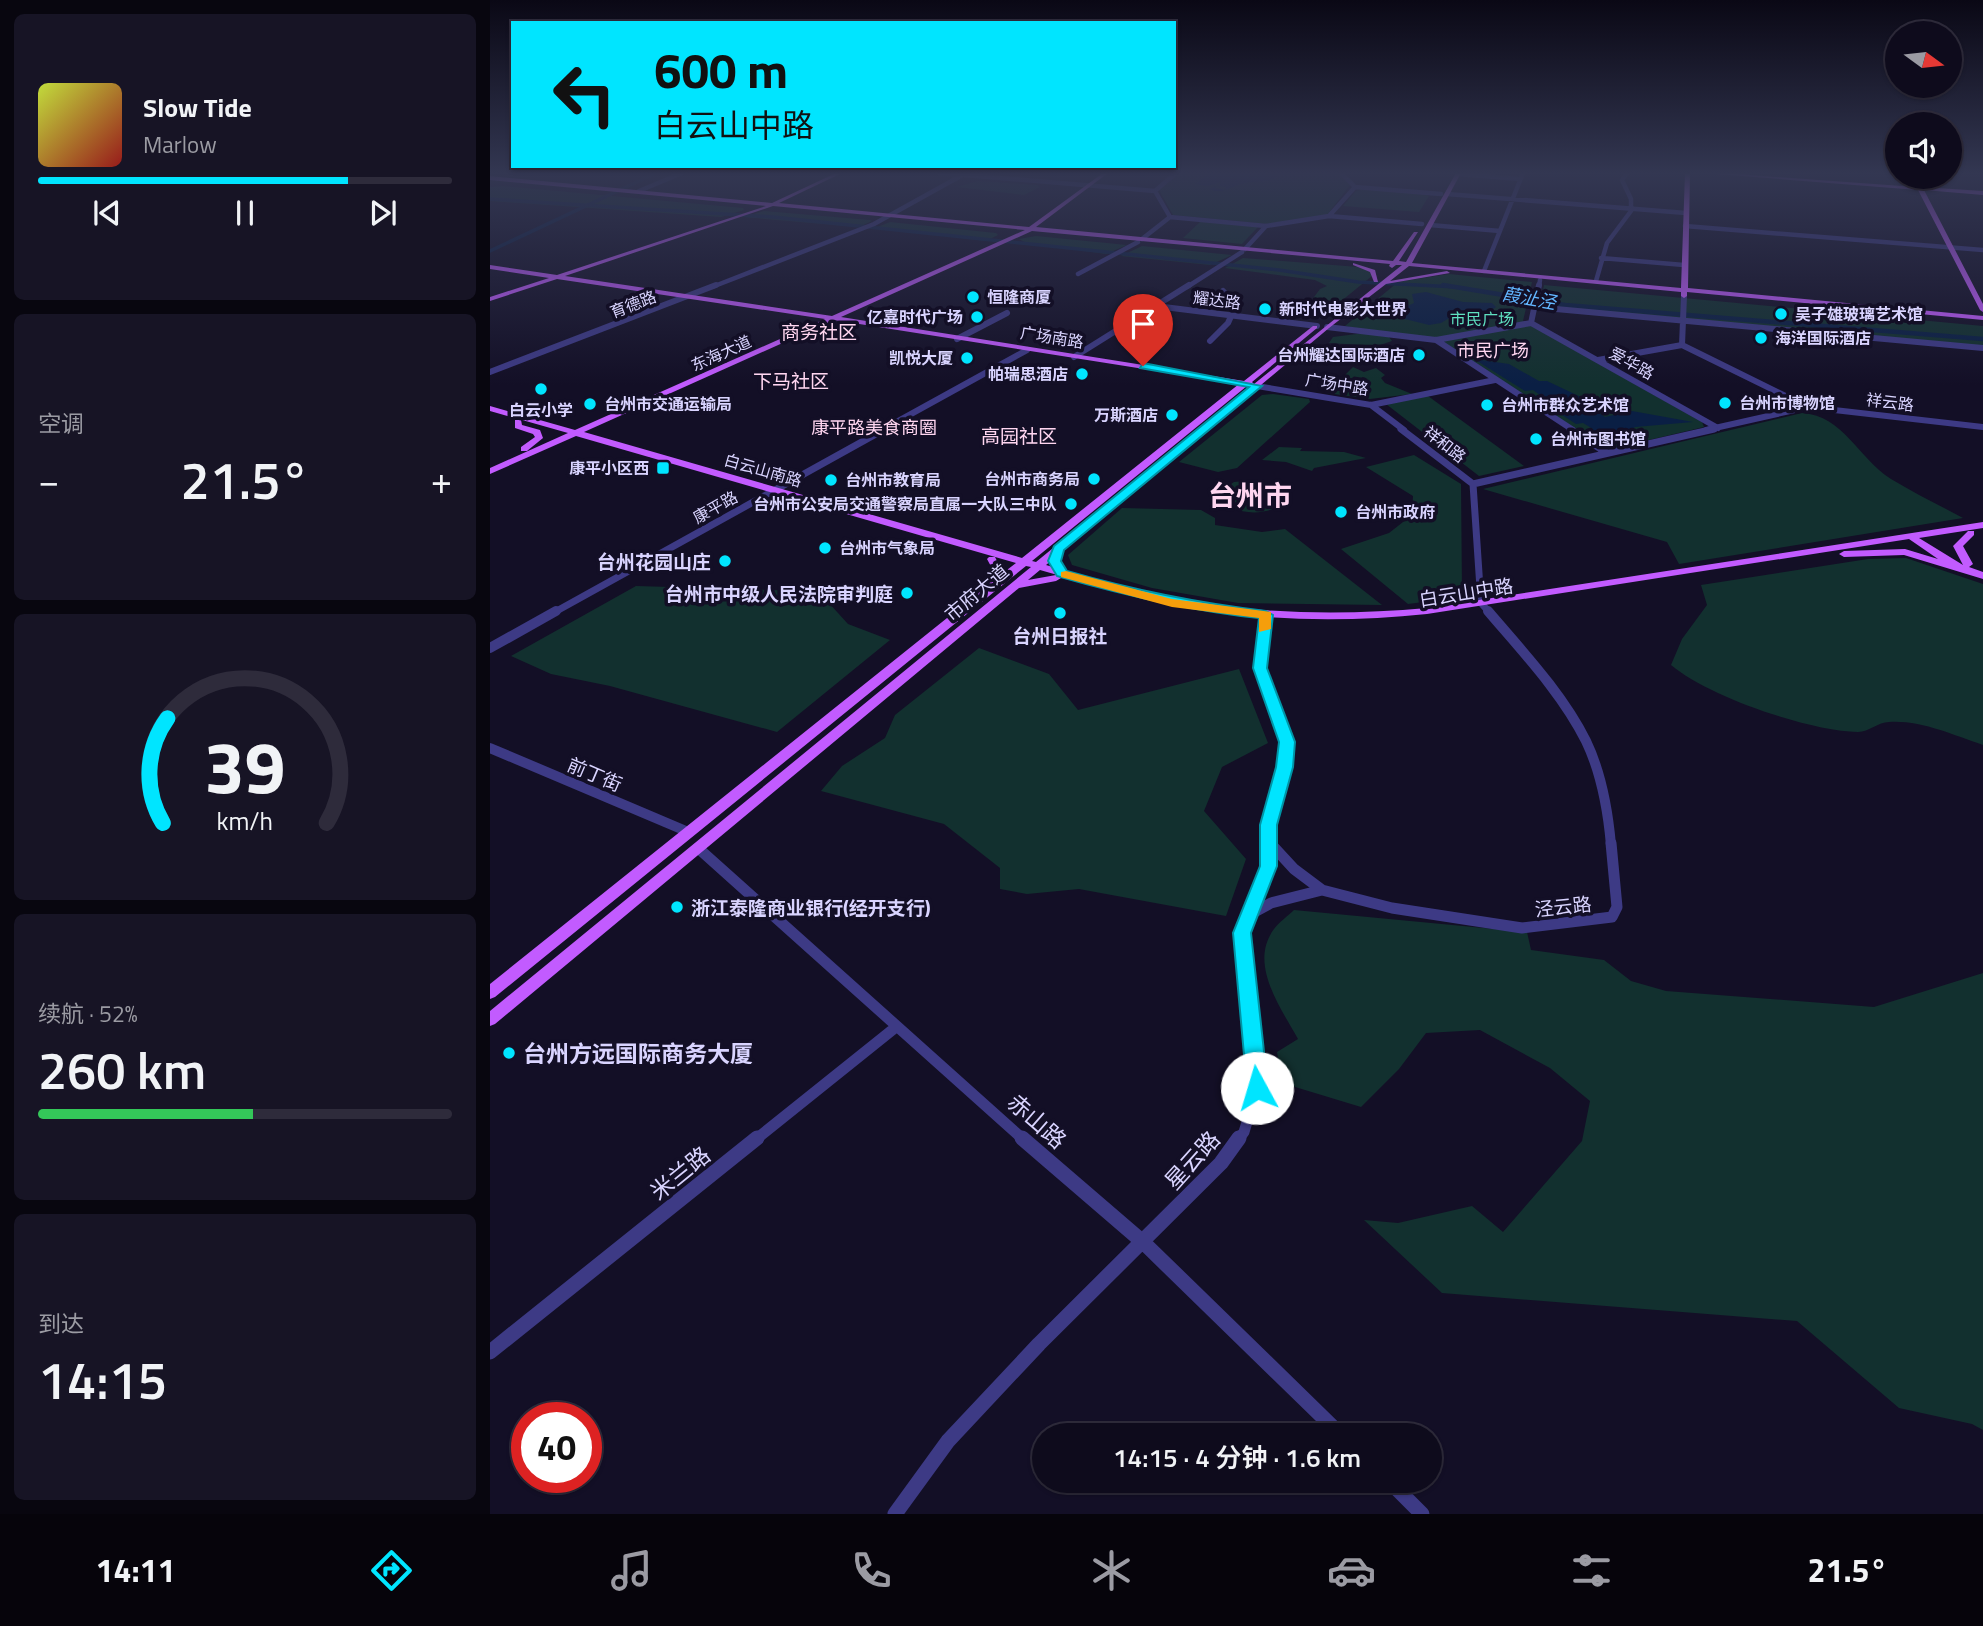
<!DOCTYPE html>
<html lang="zh">
<meta charset="utf-8">
<style>
body{margin:0;font-family:"Titillium Web","Noto Sans SC",sans-serif;background:#171425;color:#f1f3f6;height:100vh;display:flex;flex-direction:column;font-size:26px;white-space:nowrap}
*{box-sizing:border-box;margin:0}
p{font-size:23px;color:#9b9ba3}
.icon{flex:none;width:38px;height:38px;fill:none;stroke:currentColor;stroke-width:2;stroke-linecap:round;stroke-linejoin:round}
.map{position:relative;flex:1;overflow:hidden}
.drawer{display:flex;flex-direction:column;gap:14px;padding:14px;background:#08060f;width:490px}
.drawer>*{flex:none}
.guide{position:absolute;left:21px;top:21px;width:665px;height:147px;border-radius:0px;box-shadow:0 2px 5px #0004,0 0 0 2px #2e2b3b;background:#00e5ff;color:#111;overflow:hidden}
.needle{width:46px;rotate:105deg}
.buttons{position:absolute;left:1395px;top:21px;display:grid;gap:14px}
.buttons a{display:grid;place-items:center;width:77px;height:77px;border-radius:50%;background:#0e0b1c;box-shadow:0 2px 5px #0004,0 0 0 2px #2e2b3b;font-size:35px}
.speed{position:absolute;left:21px;top:1402px;display:flex;gap:14px;font-size:35px;font-weight:700;text-align:center}
.speed>*{display:grid;place-content:center;width:91px;height:91px;border-radius:50%;background:#0e0b1c;box-shadow:0 2px 5px #0004,0 0 0 2px #2e2b3b;line-height:1}
.speed .limit{border:10px solid #d22;background:#fff;color:#111}
.pin{position:absolute;display:grid;place-items:center;width:60px;height:60px;color:#fff;margin:-72px -30px;border-radius:50% 50% 50% 0;rotate:-45deg;box-shadow:0 0 7px #0007}
.pin .icon{rotate:45deg}
.me{position:absolute;width:77px;margin:-38px;rotate:354deg;stroke-linejoin:round;filter:drop-shadow(0 0 5px #0008)}
.turn{display:flex;align-items:center;gap:24px;height:147px;padding:0 28px;font-size:32px}
.turn .icon{width:91px;height:91px;stroke-width:2.5}
.turn b{display:block;font-size:49px;line-height:60px}
.big{font-size:52px;font-weight:600;line-height:1.1}
.drawer .widget{flex:1;display:flex;flex-direction:column;justify-content:center;gap:10px;min-width:0;padding:0 24px;border-radius:10px;background:#171425}
.drawer .dial{align-items:center;gap:0}
.dial svg{height:182px;overflow:visible;fill:none;stroke:#2e2b3b;stroke-width:7;stroke-linecap:round;text-anchor:middle}
.dial text{fill:#f1f3f6;stroke:none}
.song{display:flex;align-items:center;gap:21px}
.cover{width:84px;height:84px;border-radius:10px;background:linear-gradient(135deg,hsl(70 70% 55%),hsl(0 70% 35%))}
.played{height:7px;border-radius:4px;background:linear-gradient(90deg,#00e5ff 75%,#2e2b3b 75%)}
.keys{display:flex;justify-content:space-around;direction:ltr}
.heat{display:flex;justify-content:space-between;align-items:center;font-size:38px;direction:ltr}
.charge{height:10px;border-radius:5px;background:linear-gradient(90deg,#34c759 52%,#2e2b3b 0)}
.trip{position:absolute;left:542px;top:1423px;width:410px;height:70px;border-radius:35px;background:#0e0b1c;box-shadow:0 2px 5px #0004,0 0 0 2px #2e2b3b;font-weight:600;line-height:70px;text-align:center}
.tabs{display:flex;height:112px;justify-content:space-around;align-items:center;background:#06040b;color:#9b9ba3}
.tabs .icon{width:49px;height:49px}
.tabs .on{color:#00e5ff}
.tabs b{font-size:32px;color:#f1f3f6}
main{display:flex;flex:1;min-height:0}
.map>svg:first-child{display:block}
.green{fill:#12302f}
.water{fill:#0a1f44}
.lines{fill:none;stroke-linecap:round;stroke-linejoin:round}
.canal-far1{stroke:#0a1f44;stroke-width:3.5}
.canal{stroke:#0a1f44;stroke-width:4.5}
.minor-far5{stroke:#3d3a85;stroke-width:4.5}
.minor-far4{stroke:#3d3a85;stroke-width:6}
.minor-far3{stroke:#3d3a85;stroke-width:7}
.minor-far2{stroke:#3d3a85;stroke-width:10}
.minor-far1{stroke:#3d3a85;stroke-width:11}
.minor{stroke:#3d3a85;stroke-width:15}
.major{fill:#c25bff;fill-rule:evenodd}
.route{fill:#00e5ff;stroke:#0095a6;stroke-width:2}
.slow{fill:#f59e0b}
.poi-dot{fill:#00e5ff;stroke:#130f26;stroke-width:2.5}
.labels{text-anchor:middle;dominant-baseline:central;stroke-width:7;stroke-linejoin:round;paint-order:stroke}
.far-poi-label{font-size:16px;font-weight:bold;fill:#d9d4ff;stroke:#130f26;text-anchor:start}
.far-street-label{font-size:16px;fill:#d9d4ff;stroke:#130f26}
.far-park-label{font-size:16px;fill:#5fe0c0;stroke:#130f26}
.far-water-label{font-size:18px;font-style:italic;fill:#62b6ff;stroke:#130f26}
.far-neighbourhood-label{font-size:18px;fill:#ffd6f0;stroke:#130f26}
.far-quarter-label{font-size:19px;fill:#ffd6f0;stroke:#130f26}
.poi-label{font-size:19px;font-weight:bold;fill:#d9d4ff;stroke:#130f26;text-anchor:end}
.street-label{font-size:19px;fill:#d9d4ff;stroke:#130f26}
.near-poi-label{font-size:23px;font-weight:bold;fill:#d9d4ff;stroke:#130f26;text-anchor:start}
.near-street-label{font-size:23px;fill:#d9d4ff;stroke:#130f26}
.far-town-label{font-size:28px;font-weight:bold;fill:#ffd6f0;stroke:#130f26}
</style>
<main>
<section class="drawer">
<div class="widget">
<div class="song"><i class="cover"></i><div><b>Slow Tide</b><p>Marlow</p></div></div>
<div class="played"></div>
<div class="keys"><svg class="icon" aria-label="previous" viewBox="0 0 24 24"><path d="M18 5L8 12l10 7zM5 5v14"/></svg><svg class="icon" aria-label="pause" viewBox="0 0 24 24"><path d="M8 5v14M16 5v14"/></svg><svg class="icon" aria-label="next" viewBox="0 0 24 24"><path d="M6 5l10 7-10 7zM19 5v14"/></svg></div>
</div>
<div class="widget"><p>空调</p>
<div class="heat"><a>−</a><b class="big">21.5°</b><a>+</a></div>
</div>
<div class="widget dial"><svg viewBox="0 0 100 80">
<path d="M14 69A42 42 0 1 1 86 69"/>
<path d="M14 69A42 42 0 0 1 16 23" stroke="#00e5ff"/>
<text x="50" y="56" font-size="32" font-weight="700">39</text>
<text x="50" y="72" font-size="11">km/h</text>
</svg></div>
<div class="widget"><p>续航 · 52%</p><b class="big">260 km</b><div class="charge"></div></div>
<div class="widget"><p>到达</p><b class="big">14:15</b></div>
</section>
<div class="map">
<svg width="1493" height="1514" viewBox="0 0 1493 1514">
<rect width="100%" height="100%" fill="#130f26"/>
<path class="green" d="M691 173H848L860 185 837 215 777 224 683 215 669 190Z
M488 181 547 185 550 187 534 195 467 187Z
M13 186 253 208 254 210 231 217 0 201V187Z
M874 189 934 194 939 196 929 212 853 206 866 191Z
M274 211 380 220 382 221 369 227 253 217Z
M711 221 768 227 752 244 693 238Z
M400 222 506 233 508 235 496 241 385 228Z
M546 236 637 245 616 254 536 243 529 239Z
M652 246 742 255 720 265 631 256Z
M753 258 868 267 881 272 882 276 850 302 821 301 830 289 837 286 825 280 735 268Z
M959 274 1042 282 1033 321 1212 422 1214 427 1125 448 1114 447 954 344 855 326 908 282Z
M1054 285 1493 326V348L1050 307Z
M874 333 899 337 902 341 887 346 839 343 843 337Z
M863 367 874 372 886 368 895 375 891 378 895 383 922 394 880 399 837 393Z
M783 394 819 399 820 402 747 468 728 472 689 462 772 395Z
M938 396 1034 466 989 476 896 404Z
M1312 413C1354 416 1367 457 1401 479 1424 493 1449 505 1473 518L1189 564 1177 542 993 489Z
M789 447 812 448 810 451 854 452 876 458 824 468 822 471 796 462 772 460Z
M924 455 971 484 972 591 964 598 918 604 851 549 899 533 922 515 923 496 876 467Z
M766 480 792 487 798 496 796 501C779 516 750 516 732 502L731 491 744 482Z
M632 508 711 510 725 518V525L772 532 795 529 892 605 748 603 662 588 582 565 578 555Z
M1416 558 1493 584V745C1463 735 1431 720 1399 722 1388 722 1379 732 1368 732 1319 731 1219 697 1181 665L1192 639 1217 605 1211 585 1378 559Z
M146 586 319 591 338 602 358 624 400 640 287 732 120 686 61 674 21 656Z
M489 648 559 674 588 710 749 669 778 743 732 767 714 811 756 859 736 916 589 889 537 894 510 889V868L454 824 331 791 352 766 395 738 405 715Z
M804 910 1037 932 1041 950 1114 960 1141 981 1176 991 1384 1007 1493 973V1430L1482 1424 1409 1408 1307 1321 952 1293 874 1220 908 1223 982 1206 1013 1232 1092 1141 1100 1101 1060 1068 990 1030 936 1033 909 1069 871 1107 792 1083 787 1052 808 1039C791 1008 758 964 784 929 789 922 798 916 804 910Z"/>
<path class="water" d="M721 173H740L732 174H746L744 173 789 175C773 185 768 179 751 184 739 187 733 195 719 189L727 186 725 188 735 190 736 187 729 186 731 182 717 186 705 184Z
M936 292 973 302 1002 303 1006 307 998 312 966 314 951 323 939 325 907 317 915 313 911 309 924 303 922 294Z
M984 359 1019 364 1049 381H1057L1093 398 1087 399 1115 417 1142 411 1203 422 1145 427 1129 439 1115 442 1098 431 1103 429 1093 423 1086 424 1043 396 1050 395 1043 390 1035 391Z"/>
<g class="lines">
<path class="canal-far1" d="M0 199 283 217 789 270 868 282 967 287
M0 251 166 173"/>
<path class="canal" d="M953 285 1075 305 1493 339"/>
<path class="minor-far5" d="M450 173 665 191
M686 173 665 191 680 217 776 226 839 216 865 187 851 173
M968 174 1030 179
M865 187 951 194
M149 191 192 173
M957 194 1196 213
M839 216 932 224
M940 225 1010 231
M1195 226 1493 250
M652 239 680 217
M755 249 776 226
M1111 258 1194 265
M994 271 1033 173
M588 274 648 242
M1106 281 1117 243 1141 211V199L1132 180 1137 173
M222 287 384 224 476 173
M697 287 752 252
M1049 287 1050 280"/>
<path class="minor-far4" d="M666 306 827 326
M1044 307 1493 348
M1041 323 1228 428
M837 327 946 340 1041 323 1049 285
M467 339 517 313
M946 340 1083 430
M720 341 738 323 746 305 733 291
M1192 345 1318 407 1493 427
M584 357 699 285
M1108 360 1192 345 1194 296
M0 372 226 285
M767 386 881 405 1005 380
M881 405 914 430
M392 430 537 350
M1216 430 1318 407"/>
<path class="minor-far3" d="M911 429 983 484 991 603 1000 613
M1080 429 1117 453
M983 484 1224 429
M63 613 395 429"/>
<path class="minor-far2" d="M998 611C1032 651 1072 693 1096 741 1111 772 1118 811 1121 845
M776 615 770 669 797 742 795 767 778 825V845
M0 648 66 611
M0 748 196 831
M779 842 782 845"/>
<path class="minor-far1" d="M780 843 804 869 832 890 902 908 1032 928 1122 917 1127 907 1121 843
M208 848 534 1140
M759 915 781 903 832 890
M265 1140 406 1027
M748 1140 754 1132 767 1089 752 933 778 866V843"/>
<path class="minor" d="M532 1138 654 1243 851 1435
M0 1352 267 1138
M898 1480 932 1514
M405 1514 458 1441 549 1344 731 1163 749 1138"/>
<path class="major" d="M346 173H352L289 203 539 227 613 173H618L546 227 903 261 924 232H928L909 261 916 262 966 173H971L922 263 1191 288 1195 173H1200L1198 288 1493 316V320L1197 292V296L1194 298 1191 296V292L919 266 900 281 957 271 960 273 896 284 839 328 556 565C595 577 635 589 675 597 762 614 849 616 937 608L1493 522V528L1429 538 1473 565 1463 546 1478 531H1484V535L1473 546 1483 564 1479 567 1493 572V579L1414 555 1354 557 1349 554 1354 551 1415 549 1448 559 1419 539 937 614C849 623 762 621 675 603 633 595 592 582 550 570L538 580 566 575 571 578 566 581 529 588 5 1024 0 1026V1011L541 567 536 566 5 997 0 999V984L497 586 504 572 497 559 499 557H505L513 573 526 563 86 436 0 474V468L78 433 0 411V406L85 430 335 319 67 279 0 301V297L59 278 0 269V265L67 275 276 206 0 180V176L282 203ZM283 206 535 230 342 316 75 276ZM542 231 900 264 899 266 902 268 906 265H912L764 384 762 382 827 328V326H823L754 381 351 317ZM344 320 749 384 532 558 94 432ZM757 386H761L546 562 542 561Z
M1214 173H1233L1426 187 1421 177H1426L1432 187 1493 191V195L1434 190 1493 304V312L1490 310 1428 190Z
M863 263 885 270 888 282H884L880 272 863 265Z
M25 420H31L32 425 50 430 53 438 37 451H31V447L45 437 43 434 25 428Z"/>
</g>
<linearGradient id="sky" x2="0" y2="1"><stop stop-color="#0a0815"/><stop offset="0.45" stop-color="#333752"/><stop offset="1" stop-color="#333752" stop-opacity="0"/></linearGradient>
<rect width="1493" height="385" fill="url(#sky)"/>
<path class="route" d="M653 363 772 386 574 550 571 561 577 571C643 590 708 603 776 611L783 615 777 668 805 742 803 767 787 825V866L761 933 778 1088 775 1095 767 1098 760 1095 757 1088 743 933 770 866V825L786 767 789 742 763 668 769 618C700 611 634 595 567 576L558 561 564 546 759 387 650 368Z"/>
<path class="slow" d="M576 571 682 599 781 612V629L769 632V618L682 607 571 577V572Z"/>
<g class="poi-dot">
<circle cx="483" cy="297" r="7"/>
<circle cx="775" cy="309" r="7"/>
<circle cx="1291" cy="314" r="7"/>
<circle cx="487" cy="317" r="7"/>
<circle cx="1271" cy="338" r="7"/>
<circle cx="929" cy="355" r="7"/>
<circle cx="477" cy="358" r="7"/>
<circle cx="592" cy="374" r="7"/>
<circle cx="51" cy="389" r="7"/>
<circle cx="1235" cy="403" r="7"/>
<circle cx="100" cy="404" r="7"/>
<circle cx="997" cy="405" r="7"/>
<circle cx="682" cy="415" r="7"/>
<circle cx="1046" cy="439" r="7"/>
<rect x="166" y="461" width="14" height="14" rx="3.5"/>
<circle cx="604" cy="479" r="7"/>
<circle cx="341" cy="480" r="7"/>
<circle cx="581" cy="504" r="7"/>
<circle cx="851" cy="512" r="7"/>
<circle cx="335" cy="548" r="7"/>
<circle cx="235" cy="561" r="7"/>
<circle cx="417" cy="593" r="7"/>
<circle cx="570" cy="613" r="7"/>
<circle cx="187" cy="907" r="7"/>
<circle cx="19" cy="1053" r="7"/>
</g>
<g class="labels">
<g class="far-poi-label">
<text x="497" y="297">恒隆商厦</text>
<text x="789" y="309">新时代电影大世界</text>
<text x="1305" y="314">吴子雄玻璃艺术馆</text>
<text x="473" y="317" text-anchor="end">亿嘉时代广场</text>
<text x="1285" y="338">海洋国际酒店</text>
<text x="915" y="355" text-anchor="end">台州耀达国际酒店</text>
<text x="463" y="358" text-anchor="end">凯悦大厦</text>
<text x="578" y="374" text-anchor="end">帕瑞思酒店</text>
<text x="1249" y="403">台州市博物馆</text>
<text x="114" y="404">台州市交通运输局</text>
<text x="1011" y="405">台州市群众艺术馆</text>
<text x="51" y="410" text-anchor="middle">白云小学</text>
<text x="668" y="415" text-anchor="end">万斯酒店</text>
<text x="1060" y="439">台州市图书馆</text>
<text x="159" y="468" text-anchor="end">康平小区西</text>
<text x="590" y="479" text-anchor="end">台州市商务局</text>
<text x="355" y="480">台州市教育局</text>
<text x="567" y="504" text-anchor="end">台州市公安局交通警察局直属一大队三中队</text>
<text x="865" y="512">台州市政府</text>
<text x="349" y="548">台州市气象局</text>
</g>
<g class="far-street-label">
<text transform="translate(727 300) rotate(7)">耀达路</text>
<text transform="translate(143 304) rotate(-21)">育德路</text>
<text transform="translate(562 337) rotate(9)">广场南路</text>
<text transform="translate(231 353) rotate(-24)">东海大道</text>
<text transform="translate(1142 363) rotate(29)">爱华路</text>
<text transform="translate(847 384) rotate(9)">广场中路</text>
<text transform="translate(1400 402) rotate(7)">祥云路</text>
<text transform="translate(955 444) rotate(38)">祥和路</text>
<text transform="translate(273 470) rotate(16)">白云山南路</text>
<text transform="translate(225 507) rotate(-29)">康平路</text>
</g>
<g class="far-park-label">
<text x="992" y="319">市民广场</text>
</g>
<g class="far-water-label">
<text transform="translate(1039 298) rotate(10)">葭沚泾</text>
</g>
<g class="far-neighbourhood-label">
<text x="1003" y="350">市民广场</text>
<text x="384" y="427">康平路美食商圈</text>
</g>
<g class="far-quarter-label">
<text x="329" y="331">商务社区</text>
<text x="301" y="380">下马社区</text>
<text x="529" y="435">高园社区</text>
</g>
<g class="poi-label">
<text x="221" y="561">台州花园山庄</text>
<text x="403" y="593">台州市中级人民法院审判庭</text>
<text x="570" y="635" text-anchor="middle">台州日报社</text>
<text x="201" y="907" text-anchor="start">浙江泰隆商业银行(经开支行)</text>
</g>
<g class="street-label">
<text transform="translate(486 592) rotate(-40)">市府大道</text>
<text transform="translate(976 592) rotate(-9)">白云山中路</text>
<text transform="translate(105 774) rotate(23)">前丁街</text>
<text transform="translate(1073 906) rotate(-6)">泾云路</text>
</g>
<g class="near-poi-label">
<text x="33" y="1053">台州方远国际商务大厦</text>
</g>
<g class="near-street-label">
<text transform="translate(547 1121) rotate(41)">赤山路</text>
<text transform="translate(702 1160) rotate(-48)">星云路</text>
<text transform="translate(190 1173) rotate(-39)">米兰路</text>
</g>
<g class="far-town-label">
<text x="760" y="495">台州市</text>
</g>
</g>
</svg>
<div class="buttons">
<a><svg class="needle" viewBox="-14 -14 28 28"><path d="M0-13l5 13h-10z" fill="#e53935"/><path d="M0 13l5-13h-10z" fill="#9b9ba3"/></svg></a>
<a><svg class="icon" aria-label="sound" viewBox="0 0 24 24"><path d="M4 9h4l5-4v14l-5-4H4zM17 9q2 3 0 6"/></svg></a>
</div>
<div class="speed"><div class="limit">40</div></div>
<div class="pin" style="left:653px;top:366px;background:#d93025"><svg class="icon" aria-label="arrive" viewBox="0 0 24 24"><path d="M6 21V4h12l-3 4 3 4H6"/></svg></div>
<svg class="me" style="left:767px;top:1088px" viewBox="-20 -20 40 40"><circle r="19" fill="#fff"/><path d="M0-13L10 11 0 6-10 11z" fill="#00e5ff"/></svg>
<div class="trip">14:15 · 4 分钟 · 1.6 km</div>
<div class="guide">
<div class="turn"><svg class="icon" aria-label="left" viewBox="0 0 24 24"><path d="M17 20v-9H6M10 6l-5 5 5 5"/></svg><div><b>600 m</b>白云山中路</div></div>
</div>
</div>
</main>
<nav class="tabs">
<b>14:11</b>
<svg class="icon on" aria-label="directions" viewBox="0 0 24 24"><path d="M12 3l9 9-9 9-9-9zM9 14v-3h6M13 9l2 2-2 2"/></svg>
<svg class="icon" aria-label="music" viewBox="0 0 24 24"><path d="M9 18V5l10-2v13"/><circle cx="6" cy="18" r="3"/><circle cx="16" cy="16" r="3"/></svg>
<svg class="icon" aria-label="phone" viewBox="0 0 24 24"><path d="M5 4h4l2 5-3 2q2 4 5 5l2-3 5 2v4C11 20 4 13 5 4z"/></svg>
<svg class="icon" aria-label="climate" viewBox="0 0 24 24"><path d="M12 3v18M4 7l16 10M4 17L20 7"/></svg>
<svg class="icon" aria-label="car" viewBox="0 0 24 24"><path d="M5 17H2v-5l4-1 3-4h7l3 4 3 1v5h-3M9 17h6M6 11h13"/><circle cx="7" cy="17" r="2"/><circle cx="17" cy="17" r="2"/></svg>
<svg class="icon" aria-label="filters" viewBox="0 0 24 24"><path d="M4 7h16M4 17h16"/><circle cx="9" cy="7" r="2"/><circle cx="15" cy="17" r="2"/></svg>
<b>21.5°</b>
</nav>
